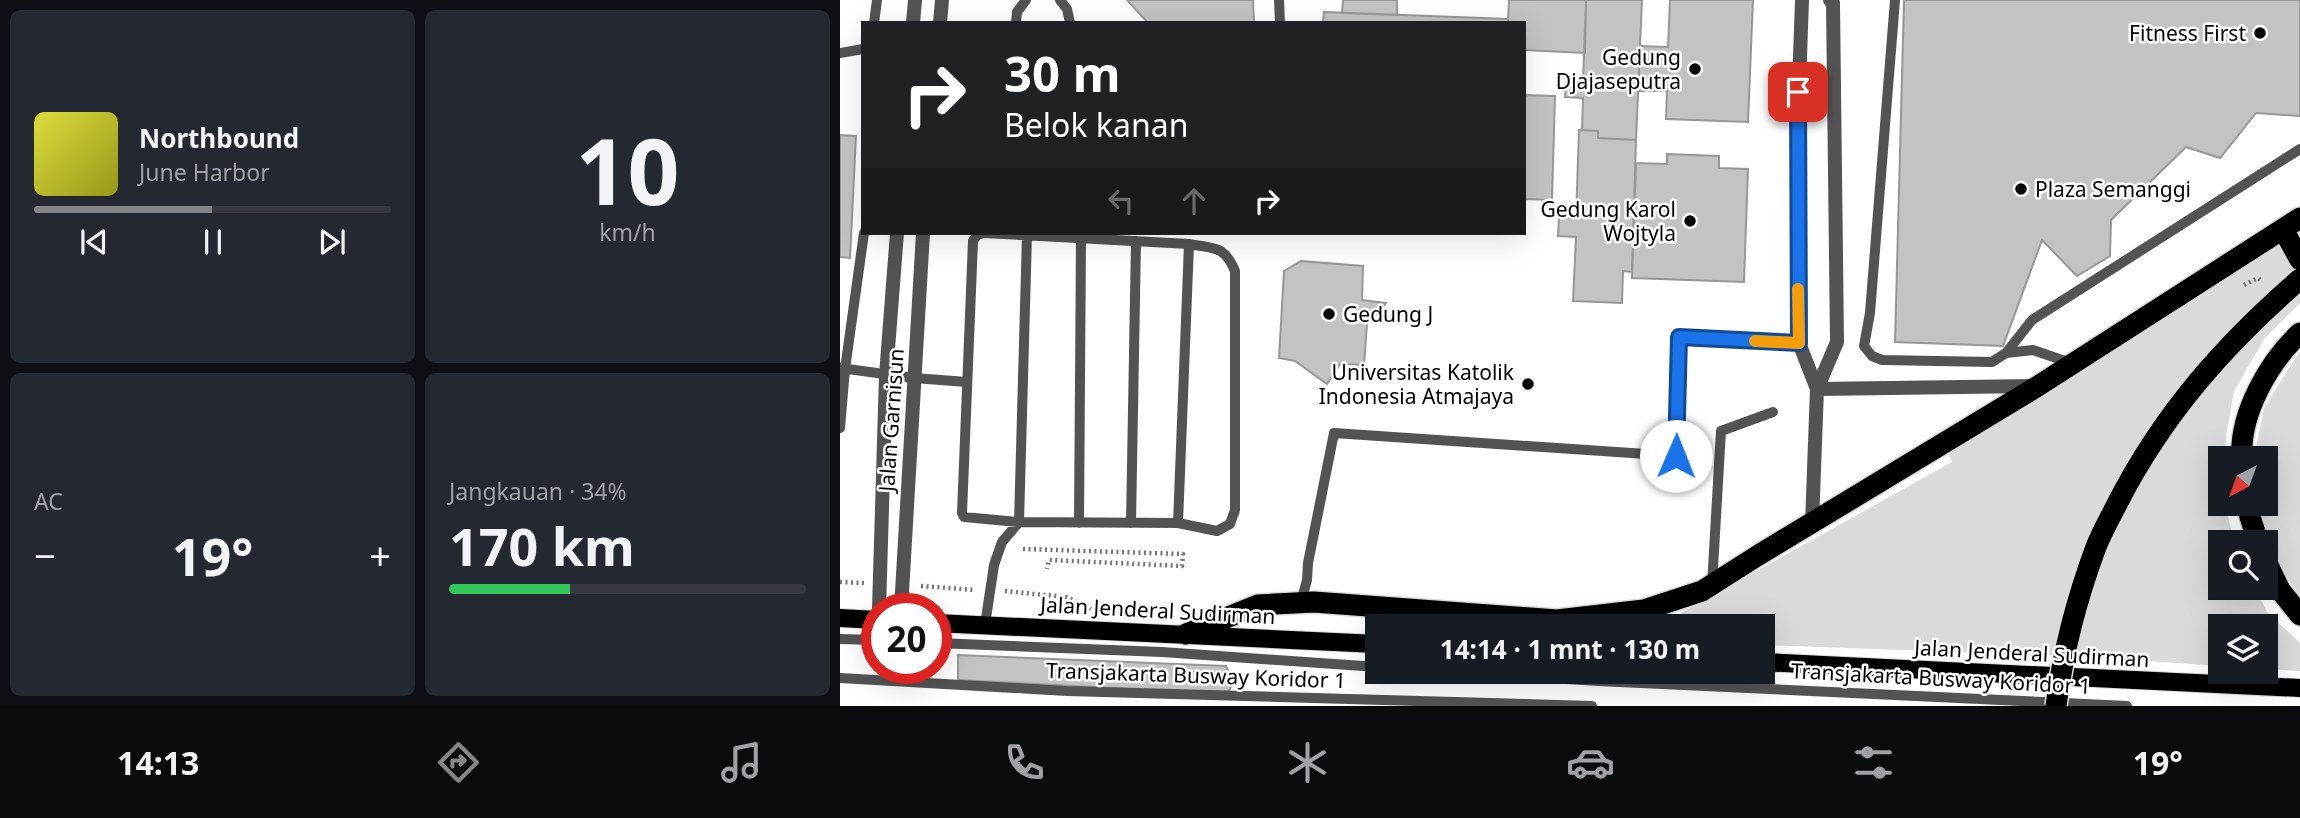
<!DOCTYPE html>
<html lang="id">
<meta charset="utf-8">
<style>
body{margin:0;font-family:"Noto Sans",sans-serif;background:#242831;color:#f1f3f6;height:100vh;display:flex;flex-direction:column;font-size:26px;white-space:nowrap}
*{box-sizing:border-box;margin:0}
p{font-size:23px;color:#9ea1a6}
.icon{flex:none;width:38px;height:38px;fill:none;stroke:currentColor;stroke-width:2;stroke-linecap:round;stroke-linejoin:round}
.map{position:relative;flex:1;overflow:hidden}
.details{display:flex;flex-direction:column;gap:10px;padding:10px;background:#0d0f14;width:840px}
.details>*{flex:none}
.top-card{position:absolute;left:21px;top:21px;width:665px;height:214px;border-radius:0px;box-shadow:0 7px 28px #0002;background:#202124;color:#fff;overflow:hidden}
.needle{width:46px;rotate:221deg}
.buttons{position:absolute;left:1368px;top:446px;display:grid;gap:14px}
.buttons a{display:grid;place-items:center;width:70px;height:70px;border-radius:0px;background:#171b24;box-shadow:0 7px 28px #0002;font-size:35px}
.speed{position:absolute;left:21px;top:593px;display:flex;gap:14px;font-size:35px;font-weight:700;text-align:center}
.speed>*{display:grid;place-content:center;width:91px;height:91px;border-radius:50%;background:#171b24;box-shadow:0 7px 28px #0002;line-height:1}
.speed .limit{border:10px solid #d22;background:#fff;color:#111}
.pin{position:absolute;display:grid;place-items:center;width:60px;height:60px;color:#fff;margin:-30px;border-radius:14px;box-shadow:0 4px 10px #0006}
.me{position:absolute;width:77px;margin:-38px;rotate:1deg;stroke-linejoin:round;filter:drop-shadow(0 0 5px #0008)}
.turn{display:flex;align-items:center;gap:24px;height:147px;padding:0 28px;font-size:32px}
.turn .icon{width:91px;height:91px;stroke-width:2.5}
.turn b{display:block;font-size:49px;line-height:60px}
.lanes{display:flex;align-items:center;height:66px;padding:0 28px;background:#0003;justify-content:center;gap:35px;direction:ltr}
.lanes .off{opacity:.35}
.big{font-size:52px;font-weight:700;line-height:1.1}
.details .card{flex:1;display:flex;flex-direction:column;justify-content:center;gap:10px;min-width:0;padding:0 24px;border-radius:10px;background:#242831}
.details .dial{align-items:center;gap:0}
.dial b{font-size:91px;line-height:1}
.song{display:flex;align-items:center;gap:21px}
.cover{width:84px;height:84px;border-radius:10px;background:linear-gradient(135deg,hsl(60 70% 55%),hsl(60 70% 35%))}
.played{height:7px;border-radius:4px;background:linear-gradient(90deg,#858687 50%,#363941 50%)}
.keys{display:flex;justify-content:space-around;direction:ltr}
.heat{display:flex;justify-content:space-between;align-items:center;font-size:38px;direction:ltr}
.charge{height:10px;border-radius:5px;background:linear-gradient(90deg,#34c759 34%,#363941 0)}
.details .tiles{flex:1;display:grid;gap:10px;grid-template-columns:repeat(2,1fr)}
.trip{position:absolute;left:525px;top:614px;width:410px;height:70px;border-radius:0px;background:#171b24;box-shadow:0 7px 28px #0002;font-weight:700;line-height:70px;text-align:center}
.tab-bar{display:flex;height:112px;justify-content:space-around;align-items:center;background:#090b0e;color:#9ea1a6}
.tab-bar .icon{width:49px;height:49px}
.tab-bar .active{color:#858687}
.tab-bar b{font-size:32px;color:#f1f3f6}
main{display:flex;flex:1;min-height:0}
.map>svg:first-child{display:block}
.green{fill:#dadada}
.building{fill:#c3c3c3;stroke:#979797;stroke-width:2}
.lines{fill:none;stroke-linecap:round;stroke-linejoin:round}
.primary-casing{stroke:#dbdbdb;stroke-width:20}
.highway-casing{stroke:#dbdbdb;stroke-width:24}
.path{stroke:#757575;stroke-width:4.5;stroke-dasharray:2 3.5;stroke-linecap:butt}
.lane{stroke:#535353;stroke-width:10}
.street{stroke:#535353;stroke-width:14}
.primary{stroke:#000;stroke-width:18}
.highway{stroke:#000;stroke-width:21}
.highway-bridge-casing{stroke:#dbdbdb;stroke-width:24;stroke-linecap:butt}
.highway-bridge{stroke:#000;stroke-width:21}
.route-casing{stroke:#114b97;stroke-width:18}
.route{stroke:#1a73e8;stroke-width:12}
.slow{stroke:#f59e0b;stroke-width:12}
.poi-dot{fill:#000;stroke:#fff;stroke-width:2.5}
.labels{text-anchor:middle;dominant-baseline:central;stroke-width:5;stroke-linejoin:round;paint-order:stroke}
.poi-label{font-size:21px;fill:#000;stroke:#fff;text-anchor:end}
.street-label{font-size:21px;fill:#000;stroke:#fff}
</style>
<main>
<section class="details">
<div class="tiles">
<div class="card">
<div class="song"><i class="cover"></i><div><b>Northbound</b><p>June Harbor</p></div></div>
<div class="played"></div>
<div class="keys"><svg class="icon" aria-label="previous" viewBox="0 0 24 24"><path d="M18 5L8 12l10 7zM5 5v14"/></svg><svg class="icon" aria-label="pause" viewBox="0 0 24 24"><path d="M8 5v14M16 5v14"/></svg><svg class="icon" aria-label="next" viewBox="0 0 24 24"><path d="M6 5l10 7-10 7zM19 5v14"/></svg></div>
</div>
<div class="card dial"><b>10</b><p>km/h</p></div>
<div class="card"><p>AC</p>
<div class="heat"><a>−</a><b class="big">19°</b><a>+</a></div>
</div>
<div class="card"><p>Jangkauan · 34%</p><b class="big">170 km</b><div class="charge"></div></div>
</div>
</section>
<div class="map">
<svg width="1460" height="706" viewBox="0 0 1460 706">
<rect width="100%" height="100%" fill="#fff"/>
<path class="green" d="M1460 218V303L1424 339 1394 391 1386 436 1385 458H1381V504H1385L1394 542H1381V588H1415L1427 612 1460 643V671L1426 669V626H1381V666L1232 656 922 645V626H818L1112 462 1104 443Z
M1460 351V597L1432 553 1415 504H1426V458H1414L1424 408Z"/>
<path class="building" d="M287 0H413L414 23H308Z
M503 0H557V15L502 13Z
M669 0H746L745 53 684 50V23H668Z
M746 0H802L796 140 758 138V131L742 130 743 98 725 97 726 81 743 82Z
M830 0H913L908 122 826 119 827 91H798L800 46 828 47Z
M1064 0H1460V116L1416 113 1380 158 1346 147 1271 220 1270 256 1237 276 1202 240 1163 346 1055 342Z
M484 12 668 19V23H483Z
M684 95 715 96 712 200 684 199Z
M739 130 758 131V138L796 140 792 272 783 271 782 303 733 301 736 237 718 236 719 217 736 218Z
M0 135 16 136 10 258 0 257Z
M827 154 879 156V168L908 169 904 282 792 278 796 163 827 164Z
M461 261 523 266 522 300 546 303 527 324 524 365 500 364 487 384 455 361 439 358 444 271Z
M118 655 386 666 393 681 388 694 118 680Z"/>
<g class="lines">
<defs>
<path id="primary" d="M0 618 37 620
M96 623 537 644
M922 662 1460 688"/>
<path id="highway" d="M1443 229 1460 260
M1402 458C1399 414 1429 362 1460 333
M1406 504 1418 542
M1426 561 1440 590 1460 615
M346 634 418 605 474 602 717 620 804 610 862 591 917 556 1198 386 1460 218"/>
</defs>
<use href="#primary" class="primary-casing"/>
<use href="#highway" class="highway-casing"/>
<path class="path" d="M1404 285 1418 278 1423 282
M183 549 343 554 342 566 209 560 207 569
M0 582 24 583
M81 586 135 590
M165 591 226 597 251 609"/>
<path class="lane" d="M220 0 227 9 230 23
M439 0 440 23
M1055 0 1030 313 1024 346 1032 356 1042 360 1152 362 1166 353 1192 320 1460 149
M34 23 37 0
M176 23 177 12 186 0
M0 53 23 49
M144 233 349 244C375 249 384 245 395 271V510L390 524 377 531 338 523 179 522 124 517 122 513 133 241 137 235Z
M1166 353 1193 350 1231 363
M0 368 74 378 127 382
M0 428 5 369 24 233
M239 523 241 237
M291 523 296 241
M338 523 349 244
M872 585 881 431 933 412
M461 602 467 580 468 563 494 433 836 456 839 336 959 343
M145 625 154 565 162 542 179 522 187 235
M0 639 37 640
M96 643 322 652 537 667
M619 672 758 681 1287 706
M0 678 227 691 752 706"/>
<path class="street" d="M962 0 957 143 959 343 977 389
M73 23 75 0
M100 23 102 0
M977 389 1196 386
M972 524 977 389 997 342 993 3 990 0
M39 609 46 375 57 233
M61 609 83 233"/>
<use href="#primary" class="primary"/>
<use href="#highway" class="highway"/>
<defs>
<path id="highway-bridge" d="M1216 706C1223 652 1237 598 1256 547 1262 532 1270 518 1277 504 1323 414 1384 345 1460 279"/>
</defs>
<use href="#highway-bridge" class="highway-bridge-casing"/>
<use href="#highway-bridge" class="highway-bridge"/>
</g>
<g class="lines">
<defs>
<path id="route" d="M836 456 839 337 959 343 958 92"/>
</defs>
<use href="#route" class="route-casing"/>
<use href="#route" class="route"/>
<path class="slow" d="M915 341 959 343 958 289"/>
</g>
<g class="poi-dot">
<circle cx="1420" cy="33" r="7"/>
<circle cx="855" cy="69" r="7"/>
<circle cx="1181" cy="189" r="7"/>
<circle cx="850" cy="221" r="7"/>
<circle cx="489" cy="314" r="7"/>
<circle cx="688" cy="384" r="7"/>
</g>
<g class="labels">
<g class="poi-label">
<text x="1406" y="33">Fitness First</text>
<text x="841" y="57">Gedung<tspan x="841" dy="24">Djajaseputra</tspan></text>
<text x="1195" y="189" text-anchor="start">Plaza Semanggi</text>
<text x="836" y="209">Gedung Karol<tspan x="836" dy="24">Wojtyla</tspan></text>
<text x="503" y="314" text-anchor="start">Gedung J</text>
<text x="674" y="372">Universitas Katolik<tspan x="674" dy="24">Indonesia Atmajaya</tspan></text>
</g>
<g class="street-label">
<text transform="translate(51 420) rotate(-86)">Jalan Garnisun</text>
<text transform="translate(318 610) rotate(3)">Jalan Jenderal Sudirman</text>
<text transform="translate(1192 653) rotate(3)">Jalan Jenderal Sudirman</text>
<text transform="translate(356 675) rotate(2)">Transjakarta Busway Koridor 1</text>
<text transform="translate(1101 678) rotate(3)">Transjakarta Busway Koridor 1</text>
</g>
</g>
</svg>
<div class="buttons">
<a><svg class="needle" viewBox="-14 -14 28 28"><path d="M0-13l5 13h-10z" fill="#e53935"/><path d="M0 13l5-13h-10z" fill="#9ea1a6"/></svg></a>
<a><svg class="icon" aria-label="search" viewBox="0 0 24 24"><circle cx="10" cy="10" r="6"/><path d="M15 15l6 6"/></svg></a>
<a><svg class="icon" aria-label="layers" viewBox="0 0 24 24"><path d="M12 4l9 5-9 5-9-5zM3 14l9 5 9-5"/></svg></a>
</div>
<div class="speed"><div class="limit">20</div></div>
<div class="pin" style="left:958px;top:92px;background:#d93025"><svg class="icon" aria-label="arrive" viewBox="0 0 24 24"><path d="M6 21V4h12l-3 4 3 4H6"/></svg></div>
<svg class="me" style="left:836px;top:456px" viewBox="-20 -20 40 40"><circle r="19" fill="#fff"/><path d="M0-13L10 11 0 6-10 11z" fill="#1a73e8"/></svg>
<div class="trip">14:14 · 1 mnt · 130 m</div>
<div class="top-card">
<div class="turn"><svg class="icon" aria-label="right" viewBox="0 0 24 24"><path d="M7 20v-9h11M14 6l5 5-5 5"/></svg><div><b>30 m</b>Belok kanan</div></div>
<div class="lanes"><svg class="icon off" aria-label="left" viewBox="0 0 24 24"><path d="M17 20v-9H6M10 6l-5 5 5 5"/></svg><svg class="icon off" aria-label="ahead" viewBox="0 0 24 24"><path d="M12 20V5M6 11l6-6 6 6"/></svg><svg class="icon" aria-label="right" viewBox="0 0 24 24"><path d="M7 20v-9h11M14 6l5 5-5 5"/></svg></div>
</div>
</div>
</main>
<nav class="tab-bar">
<b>14:13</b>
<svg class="icon active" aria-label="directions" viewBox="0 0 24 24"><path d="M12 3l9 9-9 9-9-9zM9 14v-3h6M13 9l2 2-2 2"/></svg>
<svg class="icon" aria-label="music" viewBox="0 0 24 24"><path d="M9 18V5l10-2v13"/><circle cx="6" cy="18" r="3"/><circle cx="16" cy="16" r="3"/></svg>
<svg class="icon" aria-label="phone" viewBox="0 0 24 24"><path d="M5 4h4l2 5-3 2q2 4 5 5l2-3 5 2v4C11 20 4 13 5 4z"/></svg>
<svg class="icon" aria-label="climate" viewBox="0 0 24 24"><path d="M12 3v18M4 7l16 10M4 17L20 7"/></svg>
<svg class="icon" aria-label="car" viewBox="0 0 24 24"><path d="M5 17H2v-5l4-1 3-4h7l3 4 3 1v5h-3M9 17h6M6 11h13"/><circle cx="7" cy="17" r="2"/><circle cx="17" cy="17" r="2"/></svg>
<svg class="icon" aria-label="filters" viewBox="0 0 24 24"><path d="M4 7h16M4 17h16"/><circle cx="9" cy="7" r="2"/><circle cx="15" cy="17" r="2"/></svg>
<b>19°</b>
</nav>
